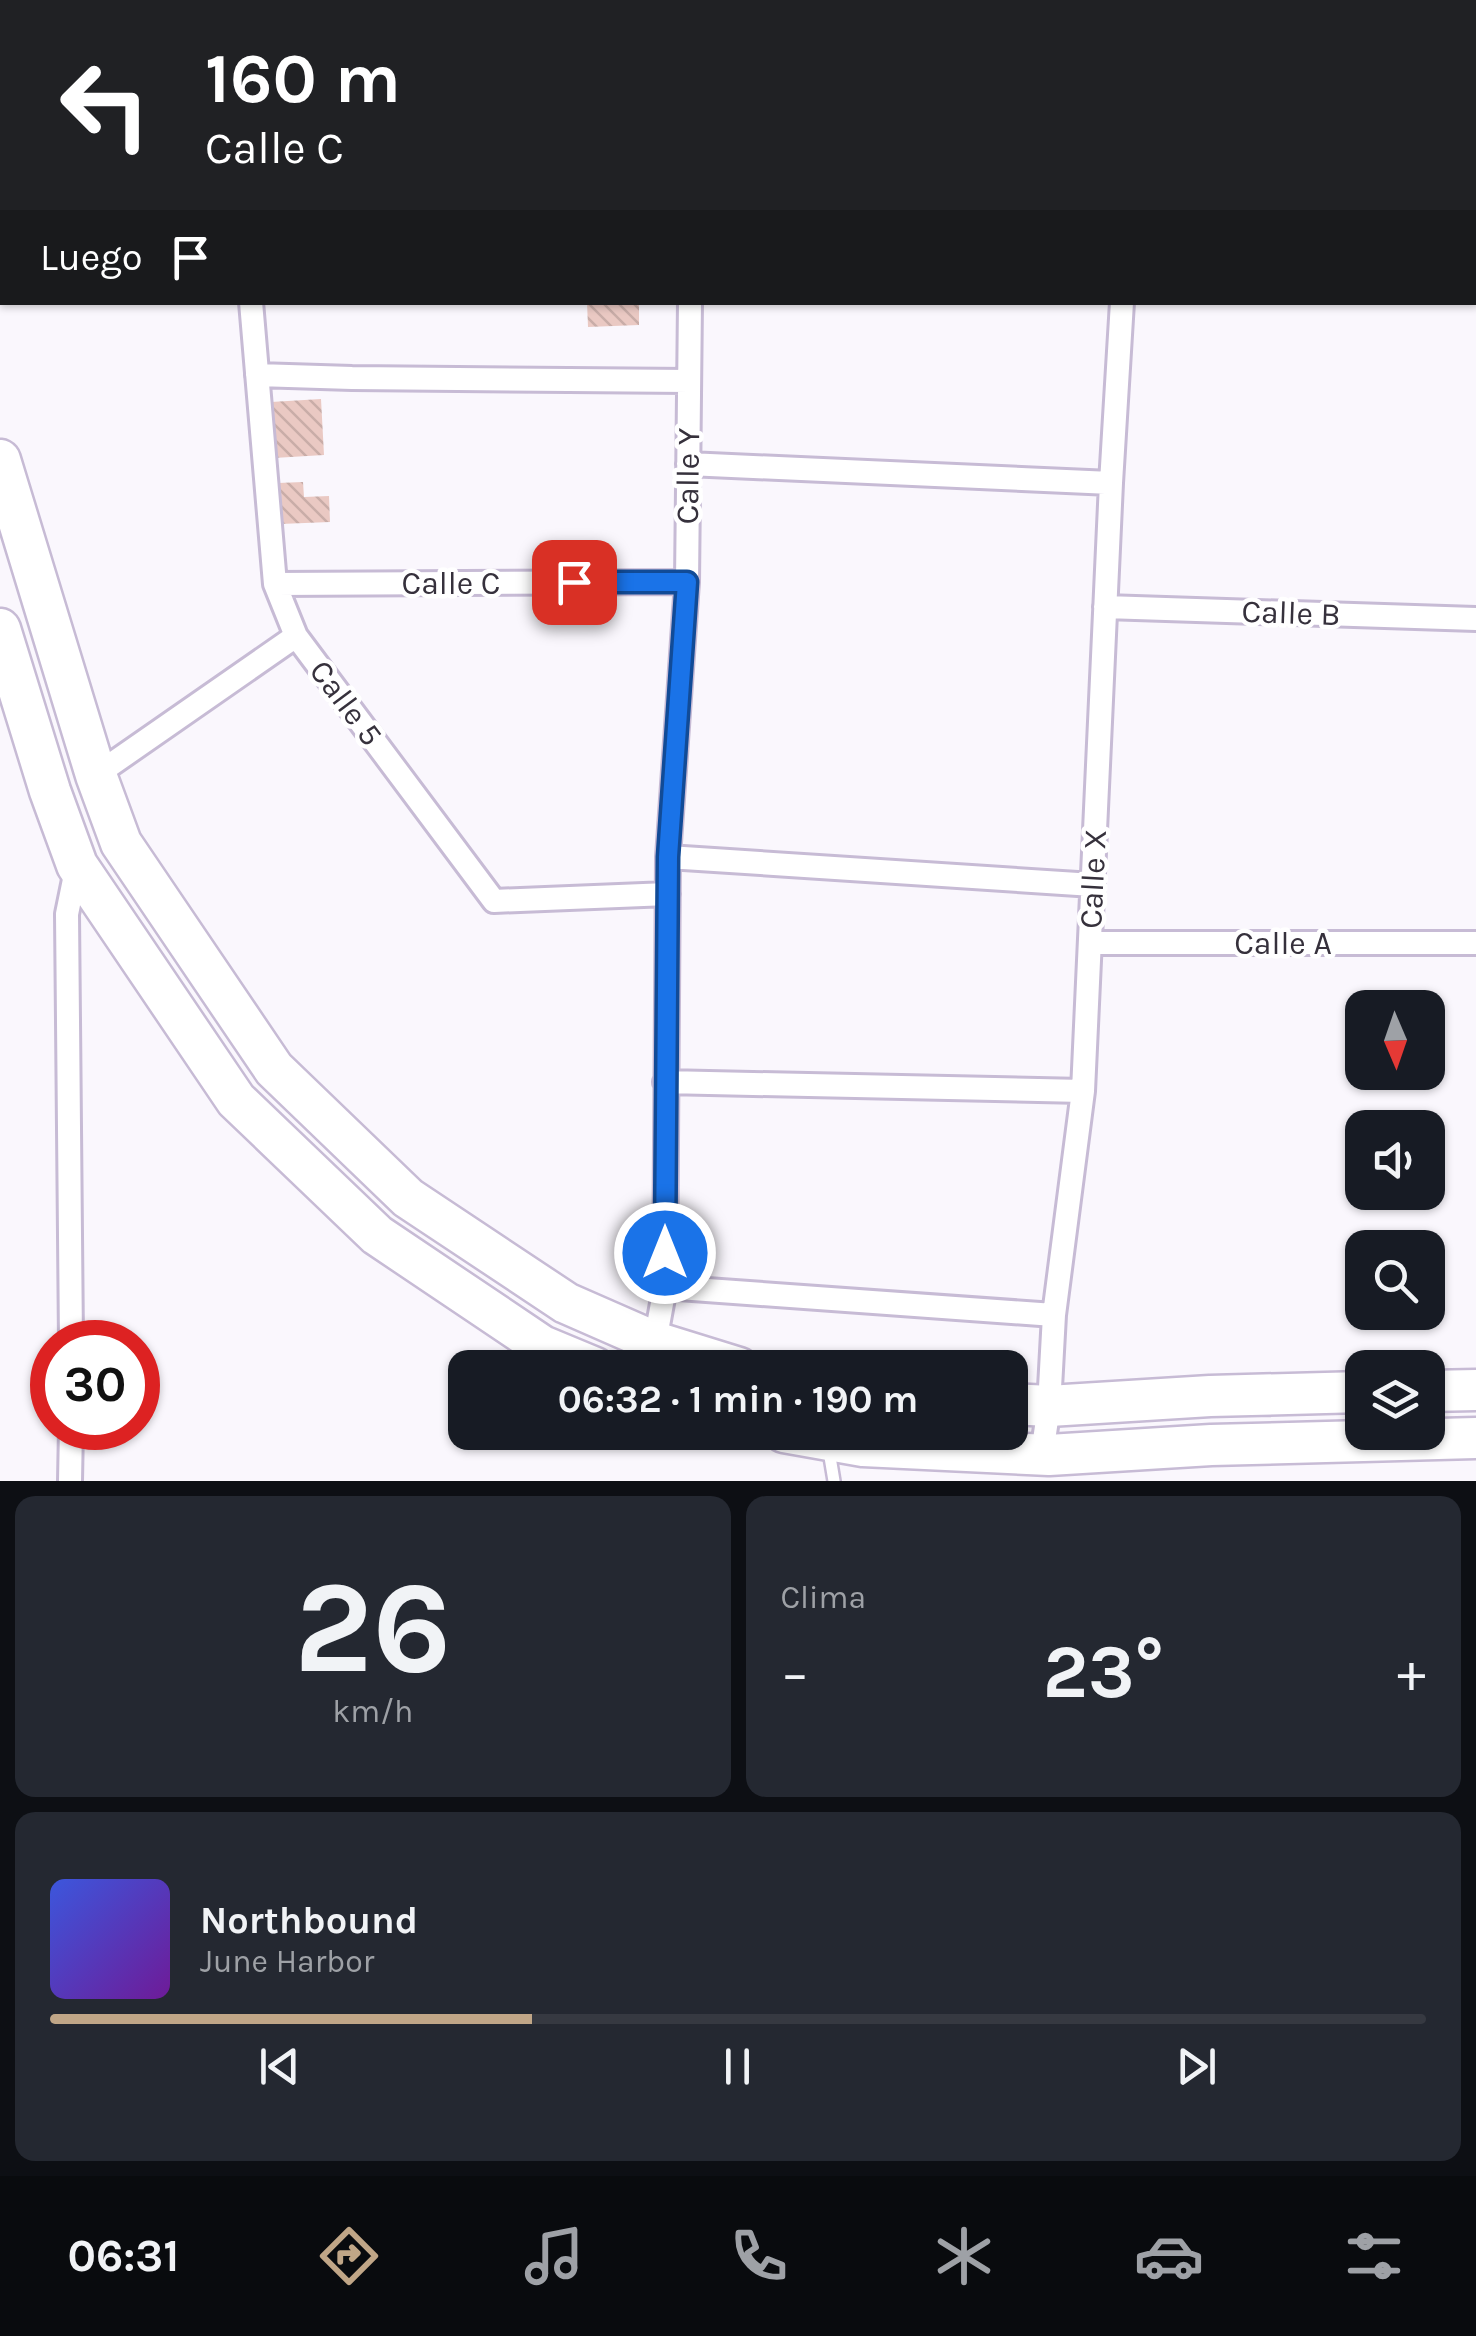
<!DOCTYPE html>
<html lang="es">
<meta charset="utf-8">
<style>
body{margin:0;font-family:Karla,sans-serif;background:#242831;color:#f1f3f6;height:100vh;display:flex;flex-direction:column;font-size:38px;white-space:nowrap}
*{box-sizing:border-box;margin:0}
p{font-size:32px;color:#9ea1a6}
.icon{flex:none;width:55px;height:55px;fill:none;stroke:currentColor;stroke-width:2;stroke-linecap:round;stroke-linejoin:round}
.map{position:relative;height:1481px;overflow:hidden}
.sheet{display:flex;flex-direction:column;gap:15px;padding:15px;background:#0d0f14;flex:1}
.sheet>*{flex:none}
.guide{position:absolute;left:0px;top:0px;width:1478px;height:305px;box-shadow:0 2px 8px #0004;background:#202124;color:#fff;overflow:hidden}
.needle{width:65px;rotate:178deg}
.controls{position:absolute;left:1345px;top:990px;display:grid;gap:20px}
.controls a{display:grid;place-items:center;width:100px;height:100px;border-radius:20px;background:#171b24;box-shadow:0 2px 8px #0004;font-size:50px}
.speed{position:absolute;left:30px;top:1320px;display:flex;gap:20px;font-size:50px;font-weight:700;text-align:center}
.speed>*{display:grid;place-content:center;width:130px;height:130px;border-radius:50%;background:#171b24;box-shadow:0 2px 8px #0004;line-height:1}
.speed .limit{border:15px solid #d22;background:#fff;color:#111}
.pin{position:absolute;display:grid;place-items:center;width:85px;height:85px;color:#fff;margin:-42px;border-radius:20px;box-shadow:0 5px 15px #0006}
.me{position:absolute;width:110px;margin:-55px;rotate:0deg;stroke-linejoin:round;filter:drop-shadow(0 0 8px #0008)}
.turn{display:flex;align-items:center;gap:35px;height:210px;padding:0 40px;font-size:45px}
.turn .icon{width:130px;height:130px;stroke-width:2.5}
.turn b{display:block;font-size:70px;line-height:85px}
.then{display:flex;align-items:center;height:95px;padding:0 40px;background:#0003;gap:20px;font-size:38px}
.big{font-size:75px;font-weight:700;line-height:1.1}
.sheet .card{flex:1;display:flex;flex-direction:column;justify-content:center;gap:15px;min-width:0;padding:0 35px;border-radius:20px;background:#242831}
.sheet .dial{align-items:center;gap:0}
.dial b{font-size:130px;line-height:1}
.song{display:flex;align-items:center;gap:30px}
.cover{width:120px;height:120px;border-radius:15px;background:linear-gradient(135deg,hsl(230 70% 55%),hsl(280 70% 35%))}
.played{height:10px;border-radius:5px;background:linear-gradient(90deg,#c0a687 35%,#363941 35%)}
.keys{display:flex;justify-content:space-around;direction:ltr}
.heat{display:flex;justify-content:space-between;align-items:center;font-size:55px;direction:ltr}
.sheet .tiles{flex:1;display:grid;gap:15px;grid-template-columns:1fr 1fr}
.card:last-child{grid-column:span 2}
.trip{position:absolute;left:448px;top:1350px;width:580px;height:100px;border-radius:20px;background:#171b24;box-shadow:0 2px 8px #0004;font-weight:700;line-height:100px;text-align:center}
.dock{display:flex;height:160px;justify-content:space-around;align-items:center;background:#090b0e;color:#9ea1a6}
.dock .icon{width:70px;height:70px}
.dock .active{color:#c0a687}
.dock b{font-size:45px;color:#f1f3f6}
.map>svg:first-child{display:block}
.building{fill:url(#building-back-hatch)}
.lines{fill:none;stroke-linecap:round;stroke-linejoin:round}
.lane-casing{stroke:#c7bbd5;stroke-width:16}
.street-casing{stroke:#c7bbd5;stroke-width:28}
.highway-casing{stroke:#c7bbd5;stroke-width:45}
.lane{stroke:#fff;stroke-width:11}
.street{stroke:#fff;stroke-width:22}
.highway{stroke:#fff;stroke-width:40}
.route-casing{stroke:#114b97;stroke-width:25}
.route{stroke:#1a73e8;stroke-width:18}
.labels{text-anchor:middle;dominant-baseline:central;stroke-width:9;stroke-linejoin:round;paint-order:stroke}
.street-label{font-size:32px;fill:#36313c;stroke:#fff}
</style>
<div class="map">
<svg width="1476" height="1481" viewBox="0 0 1476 1481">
<defs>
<pattern id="building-back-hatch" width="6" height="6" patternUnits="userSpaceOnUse" patternTransform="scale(2.5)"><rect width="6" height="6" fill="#eac9c3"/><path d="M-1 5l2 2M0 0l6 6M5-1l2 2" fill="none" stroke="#c9ada8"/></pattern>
</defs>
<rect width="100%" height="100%" fill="#faf7fd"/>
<path class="building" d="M587 302H639V325L588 327Z
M321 399 324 455 274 458 271 402Z
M303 482 304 497 329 496 330 522 280 524 278 483Z"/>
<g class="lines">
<defs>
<path id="lane" d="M828 1445 834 1481"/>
<path id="street" d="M112 0 113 2
M257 2V0
M699 2V0
M1133 2V0
M0 213 2 212
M1475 282H1476
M251 302 275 584 296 636 494 901 668 894
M257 375 352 378 689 381
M688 464 1111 483
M275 584 687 582
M1105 607 1476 619
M96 775 296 636
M668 857 1093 885
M1090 943H1476
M665 1082 1083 1091
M665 1287 1054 1315
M71 1342 67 914 77 865
M647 1368 655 1342 665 1287 668 857 687 582 690 302
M1042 1454 1049 1406 1054 1315 1083 1091 1111 483 1122 302
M70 1481 71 1428"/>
<path id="highway" d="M0 460 96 775 121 843 274 1069 408 1198 566 1303 655 1342 739 1368
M0 629 50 791 77 865 236 1100 377 1235 542 1346 595 1368
M1428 1391 1476 1390
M1010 1404 1049 1406 1210 1396 1362 1392
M784 1432 863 1446 1049 1455 1211 1445 1476 1438"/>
</defs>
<use href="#lane" class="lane-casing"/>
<use href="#street" class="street-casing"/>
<use href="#highway" class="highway-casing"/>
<use href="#lane" class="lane"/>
<use href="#street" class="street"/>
<use href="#highway" class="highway"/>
</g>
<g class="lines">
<defs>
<path id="route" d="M574 582H687L668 857 665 1253"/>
</defs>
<use href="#route" class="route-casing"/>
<use href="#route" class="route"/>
</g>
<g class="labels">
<g class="street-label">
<text transform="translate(688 476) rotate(-89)">Calle Y</text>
<text x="451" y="583">Calle C</text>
<text transform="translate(1291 613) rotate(2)">Calle B</text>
<text transform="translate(346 703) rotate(53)">Calle 5</text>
<text transform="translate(1093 879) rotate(-87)">Calle X</text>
<text x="1283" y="943">Calle A</text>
</g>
</g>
</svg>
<div class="controls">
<a><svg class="needle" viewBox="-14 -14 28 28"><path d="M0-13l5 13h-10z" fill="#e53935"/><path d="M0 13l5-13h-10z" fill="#9ea1a6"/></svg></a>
<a><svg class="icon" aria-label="sound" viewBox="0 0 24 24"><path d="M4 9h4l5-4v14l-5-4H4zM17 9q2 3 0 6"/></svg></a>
<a><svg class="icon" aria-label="search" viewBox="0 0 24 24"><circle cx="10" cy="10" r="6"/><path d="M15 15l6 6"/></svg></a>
<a><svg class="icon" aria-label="layers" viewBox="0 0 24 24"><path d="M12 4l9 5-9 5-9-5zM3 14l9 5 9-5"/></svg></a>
</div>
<div class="speed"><div class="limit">30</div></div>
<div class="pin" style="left:574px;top:582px;background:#d93025"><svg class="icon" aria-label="arrive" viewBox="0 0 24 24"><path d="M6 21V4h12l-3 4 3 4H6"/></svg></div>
<svg class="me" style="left:665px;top:1253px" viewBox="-20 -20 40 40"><circle r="17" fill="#1a73e8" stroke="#fff" stroke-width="3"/><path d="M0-11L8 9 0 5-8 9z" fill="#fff"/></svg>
<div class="trip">06:32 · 1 min · 190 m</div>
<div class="guide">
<div class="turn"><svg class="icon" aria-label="left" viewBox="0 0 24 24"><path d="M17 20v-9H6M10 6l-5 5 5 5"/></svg><div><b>160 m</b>Calle C</div></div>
<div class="then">Luego<svg class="icon" aria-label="arrive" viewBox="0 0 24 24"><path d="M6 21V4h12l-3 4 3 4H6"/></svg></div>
</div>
</div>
<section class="sheet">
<div class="tiles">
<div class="card dial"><b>26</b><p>km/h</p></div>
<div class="card"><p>Clima</p>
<div class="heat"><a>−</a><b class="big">23°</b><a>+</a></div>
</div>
<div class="card">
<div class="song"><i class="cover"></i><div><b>Northbound</b><p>June Harbor</p></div></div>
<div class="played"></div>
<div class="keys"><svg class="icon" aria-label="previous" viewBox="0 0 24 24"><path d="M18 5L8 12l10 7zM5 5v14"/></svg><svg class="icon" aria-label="pause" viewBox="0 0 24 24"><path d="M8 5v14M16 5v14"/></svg><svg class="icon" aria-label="next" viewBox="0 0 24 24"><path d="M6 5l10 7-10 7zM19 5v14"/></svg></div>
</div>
</div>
</section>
<nav class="dock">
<b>06:31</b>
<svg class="icon active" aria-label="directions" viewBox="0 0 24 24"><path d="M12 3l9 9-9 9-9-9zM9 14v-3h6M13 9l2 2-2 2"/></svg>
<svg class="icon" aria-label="music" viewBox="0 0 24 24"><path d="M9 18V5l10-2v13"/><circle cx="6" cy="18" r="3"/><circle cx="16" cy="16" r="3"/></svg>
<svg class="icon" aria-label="phone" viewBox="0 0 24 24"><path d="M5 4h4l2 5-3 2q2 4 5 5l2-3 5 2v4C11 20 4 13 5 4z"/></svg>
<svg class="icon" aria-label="climate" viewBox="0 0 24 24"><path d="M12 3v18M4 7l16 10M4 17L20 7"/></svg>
<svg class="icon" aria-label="car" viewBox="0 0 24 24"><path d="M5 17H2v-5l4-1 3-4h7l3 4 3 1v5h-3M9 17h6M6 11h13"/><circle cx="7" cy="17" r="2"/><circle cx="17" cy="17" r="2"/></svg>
<svg class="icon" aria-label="filters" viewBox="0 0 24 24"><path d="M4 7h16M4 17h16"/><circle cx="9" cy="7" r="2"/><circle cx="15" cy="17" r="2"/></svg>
</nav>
